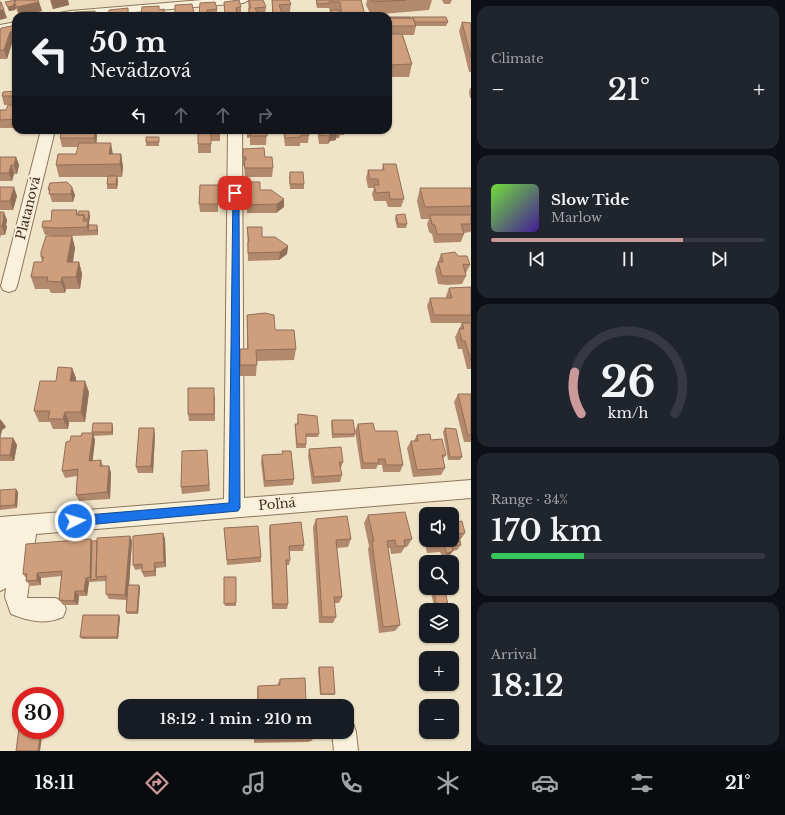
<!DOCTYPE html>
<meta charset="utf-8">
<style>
body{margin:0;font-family:"Libre Baskerville",serif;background:#20242c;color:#f1f3f6;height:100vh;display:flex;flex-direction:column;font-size:15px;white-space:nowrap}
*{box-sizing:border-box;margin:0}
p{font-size:13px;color:#9ea1a6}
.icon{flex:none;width:22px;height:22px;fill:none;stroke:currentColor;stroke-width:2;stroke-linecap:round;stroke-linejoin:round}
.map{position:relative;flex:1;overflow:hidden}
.details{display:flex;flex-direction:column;gap:6px;padding:6px;background:#0d0f14;width:314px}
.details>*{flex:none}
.top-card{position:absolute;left:12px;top:12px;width:380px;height:122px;border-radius:12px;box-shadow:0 1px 3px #0004;background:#171b24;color:#f1f3f6;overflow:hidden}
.buttons{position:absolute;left:419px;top:507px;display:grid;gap:8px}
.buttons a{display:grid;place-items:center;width:40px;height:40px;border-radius:8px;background:#171b24;box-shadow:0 1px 3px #0004;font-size:20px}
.speed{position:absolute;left:12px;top:687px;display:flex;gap:8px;font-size:20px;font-weight:700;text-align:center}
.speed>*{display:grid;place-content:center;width:52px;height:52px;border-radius:50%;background:#171b24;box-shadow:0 1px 3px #0004;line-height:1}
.speed .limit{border:6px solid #d22;background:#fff;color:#111}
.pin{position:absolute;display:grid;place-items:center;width:34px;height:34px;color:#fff;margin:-17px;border-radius:8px;box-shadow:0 2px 6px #0006}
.me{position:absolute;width:44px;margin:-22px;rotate:85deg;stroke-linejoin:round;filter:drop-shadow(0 0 3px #0008)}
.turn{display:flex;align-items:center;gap:14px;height:84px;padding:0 12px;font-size:18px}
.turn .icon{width:52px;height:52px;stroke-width:2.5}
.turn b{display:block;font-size:28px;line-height:34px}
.lanes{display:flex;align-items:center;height:38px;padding:0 12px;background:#0003;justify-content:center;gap:20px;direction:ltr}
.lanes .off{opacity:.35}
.big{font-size:30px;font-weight:600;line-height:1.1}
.details .widget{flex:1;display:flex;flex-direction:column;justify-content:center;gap:6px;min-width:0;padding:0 14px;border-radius:12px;background:#20242c}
.details .dial{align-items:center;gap:0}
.dial svg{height:104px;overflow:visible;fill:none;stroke:#363941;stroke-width:7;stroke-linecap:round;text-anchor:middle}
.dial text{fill:#f1f3f6;stroke:none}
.song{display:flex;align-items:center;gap:12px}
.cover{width:48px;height:48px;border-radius:6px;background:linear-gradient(135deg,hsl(100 70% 55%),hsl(260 70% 35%))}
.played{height:4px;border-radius:2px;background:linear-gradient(90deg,#cc999b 70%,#363941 70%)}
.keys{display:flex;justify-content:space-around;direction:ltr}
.heat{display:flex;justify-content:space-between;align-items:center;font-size:22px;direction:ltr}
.charge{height:6px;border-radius:3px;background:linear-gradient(90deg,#34c759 34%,#363941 0)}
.trip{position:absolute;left:118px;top:699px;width:236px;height:40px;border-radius:12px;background:#171b24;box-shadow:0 1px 3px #0004;font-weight:600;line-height:40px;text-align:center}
.dock{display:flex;height:64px;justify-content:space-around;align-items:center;background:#090b0e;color:#9ea1a6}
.dock .icon{width:28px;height:28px}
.dock .on{color:#cc999b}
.dock b{font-size:18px;color:#f1f3f6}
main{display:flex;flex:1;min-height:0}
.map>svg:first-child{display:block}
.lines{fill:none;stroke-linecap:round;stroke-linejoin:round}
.street-casing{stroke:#8d765c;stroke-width:2}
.street{fill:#faf1dc;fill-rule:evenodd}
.wall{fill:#b2896c;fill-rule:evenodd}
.shaded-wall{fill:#916f58}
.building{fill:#cf9f7d;stroke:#916f58}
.route{fill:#1a73e8;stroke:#114b97}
.labels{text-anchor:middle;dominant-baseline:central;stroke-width:4;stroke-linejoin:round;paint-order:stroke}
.street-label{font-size:13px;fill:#3d2e20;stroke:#f7eed8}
</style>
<main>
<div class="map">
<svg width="471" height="751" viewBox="0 0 471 751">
<rect width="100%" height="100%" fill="#f0e4c8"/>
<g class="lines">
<defs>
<path id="street" d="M202 0H249L243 3 87 16H52L54 14 70 11Z
M16 22V28L0 31V25Z
M41 130H55L17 286 15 290 9 292 3 290 1 286Z
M228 130H242L244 498 471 480V498L36 534 27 598H55L63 601 66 609 63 617C44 625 29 621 11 614L5 597 6 588 0 591V517L224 499Z
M347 721 353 723 356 732 358 751H334L332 732H347Z"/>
</defs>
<use href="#street" class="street-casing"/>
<use href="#street" class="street"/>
</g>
<path class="wall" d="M50 0H68L69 5 53 9 51 4Z
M248 0 266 7 265 15 249 16Z
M272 0 291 4 290 12 282 13V16H272Z
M316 0H361L365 16H331L329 8H317L316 4Z
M367 0H432L429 10 371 15 366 5Z
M442 0H452L450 4H444Z
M5 2H39L42 11 19 16 16 8 15 10 9 11Z
M224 2 241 7V16H225Z
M200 3 217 9V16H199Z
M128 8 129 16H108Z
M164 9V16H141L159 10Z
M194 13V16H175V14Z
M388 17 411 18 448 22 446 26H416L414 35H403L412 64 409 77H388Z
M462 22 471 23V72H469L459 31Z
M0 31 13 40 7 59H0Z
M16 60V76L13 66Z
M470 88H471V98H470L469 92Z
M16 89V105H4L2 96 16 91Z
M16 105V128H0V120L6 110Z
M67 130H96L97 137 96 143 113 154H121L123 167 122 177H117L118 181 117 189H107V184L108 177H59L56 165 76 154 78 147H62L60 138 67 133Z
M198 130H220V141H211V153H198Z
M247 130H267L266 145H250V138H247Z
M283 130H315V134H309L308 143H300V146H285Z
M317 130H345L344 135H340L339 138H336V140L330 141 328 144H319Z
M159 137V146H146V142Z
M243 149 265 157 273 168 272 177H245L244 166H243Z
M0 157H16L19 165 17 174H14L12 181H0Z
M383 164 404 199 401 207H388L386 201H374L372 194 374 188H368L366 178 368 170H382Z
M290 172 304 184V189H290L289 177Z
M246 182 260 190 284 207 276 213H247V199H246Z
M50 183 75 195 73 202H52L48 189Z
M218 185V212H200L199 204Z
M0 187 17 196 13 210H0Z
M420 188H471V231L470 232 464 233V234L461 242 434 243 432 234 429 232 427 224 429 219H421L417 201Z
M77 210 78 215 90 216 89 223V225L98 230V235L72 236 75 248 73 262H79L82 274 80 289H66L65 293H51L49 289H35L31 277 42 262 41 257 53 236 45 235 42 227 51 221Z
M0 212 7 220 6 225 7 227 5 235H1L0 238Z
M396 215 407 224 406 228H397L395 219Z
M247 227 262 237 288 246 287 254 279 260 248 261Z
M441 254 458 256 470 265 466 273H465L466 276 462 284 447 285 438 284 435 270Z
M471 287V323H431L427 306 430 298H446V296L449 288Z
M247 315 275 330 296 349 294 360 257 361 256 376H240V349H247Z
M462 323H471V369H467L462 349H458L455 337Z
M72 368 76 378V381L89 392 85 422H69L68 429H53L50 422H39L34 411 56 381Z
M458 394H471V442H464L454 402Z
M215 395V421H189L188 414Z
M298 414 319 434 318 437H306V448H296L295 427V424H297Z
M0 419 6 427 2 430 0 438H13L17 445 14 461H0Z
M332 420 355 434 354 437 332 438 331 423Z
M112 423 113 427V435L93 436 95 440 92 461 101 460 103 466H109L111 473 110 499 79 501 76 495 77 476 65 478 62 471 70 441 81 436 92 433V432Z
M358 424 375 431 403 465 400 472H383L382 465H378L376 469H361L355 431Z
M445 428 462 457 460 460H448L443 432Z
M155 435 153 473H138L136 467Z
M417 435 431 440 446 455 443 459 445 468 441 475 413 477 407 448 411 441H414Z
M309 449 343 462 341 468H340L342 475 340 482 312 484 308 456Z
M207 450 210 491 182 494 181 487Z
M282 451 294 479 293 485 264 487 261 462 262 455 282 454Z
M0 490 18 492 17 508 0 510Z
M422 512 455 522 465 533 461 539H460L461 545 457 550 453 551 449 556 443 558 440 552 427 553 419 518ZM426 514 452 540H426Z
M368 515 412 539 407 547H405L401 553 391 554 390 548H388L400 625 395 631 379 633 368 549 369 546 364 523Z
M316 519 351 539 348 547 337 548 342 597 339 603H334L336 617 333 623H319L313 527Z
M270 525 304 545 303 551H290V560L289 565H287L288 604 287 609H272L269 531Z
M224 528 261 557V562L227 565Z
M163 533 165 539 166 567 156 568V576L144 577 142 572V569L135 570 133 565Z
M130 536 132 541 129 585 140 587 138 614H127L126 612V600L109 599 106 594V581L89 582 87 596H79L78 605H63L59 600 62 576 41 578V585L31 586 26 581V578L23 574 92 541Z
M224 577H236V606H225Z
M434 590 449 610H435L431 593Z
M120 617 118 639H82L80 637Z
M319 667 335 694 334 695H320L318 669Z
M280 679 306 702 304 705V706H257V690L258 686 278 685V683Z
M254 732H311L312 740 309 742 254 743Z"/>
<path class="shaded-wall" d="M51 0H68L69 5 53 9Z
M39 2 42 11 19 16 17 7Z
M15 3 16 8 15 10 9 11 8 7Z
M0 10H4L7 18 0 20Z
M16 30V40H13L7 59 4 50 10 32Z
M95 130H96L97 137 96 147 94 138Z
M337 131 336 140 330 141 328 144 329 136 331 132Z
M111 143 113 155 109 154Z
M121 154 123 167 122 177 120 164Z
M16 157 19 165 17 174 14 165Z
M11 165 14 174 12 181 9 173Z
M117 176 118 181 117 189 116 184Z
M14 187 17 196 13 210 10 201Z
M72 187 75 195 73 202 71 194Z
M284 199V207L276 213 277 204Z
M89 211 90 216 89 223 91 230 88 231 87 227 88 222V219Z
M4 212 7 220 6 225 7 227 5 235 2 226Z
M97 225 98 230V235L97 230Z
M72 236 75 248 71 274 67 262Z
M288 246 287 254 279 260 280 252Z
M79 262 82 274 80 289 76 277Z
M62 277 66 289 65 293 61 282Z
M72 368 76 378 74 392 70 381Z
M85 381 89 392 85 422 81 412Z
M65 412 69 422 68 429 63 419Z
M1 420 6 427 2 430 0 439V421Z
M112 423 113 427V435L112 432Z
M154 428 155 435 153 473 151 466Z
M93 433 95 440 92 467 89 461Z
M13 438 17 445 14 461 10 455Z
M109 466 111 473 110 499 107 492Z
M16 489 18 492 17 508 15 505Z
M163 533 165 539 166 567 164 562Z
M130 536 132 541 128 600 125 595Z
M91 539 94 544 91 580 90 577Z
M453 551 449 556 443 558 447 553Z
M154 563 156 568V576L155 571Z
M37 573 41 578V585L37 580Z
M86 578 89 582 87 596 84 591Z
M139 585 140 587 138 614 137 612Z
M75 591 79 596 78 605 74 601Z
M119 615 120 617 118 639 117 637Z
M41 730H43L40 751H38Z"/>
<path class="building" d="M16 0H38L39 2 17 7 14 2Z
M16 0 13 6 8 7 5 2Z
M239 0 241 7 236 8 237 13 225 14 224 2Z
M249 0H263L266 7 255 8 258 15H249V8H251Z
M272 0H289L291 4 279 5 282 13H273Z
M316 0H329L330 3 318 4Z
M332 0H361L365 15 342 16 340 2H332Z
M372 0H406L373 2Z
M0 2H1L4 10H0Z
M215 2 217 9 207 10V16H199L200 3Z
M192 4 194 13H189V15H183V13L175 14V5Z
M159 6V10L164 9V14L141 16 142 7Z
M128 8V15H121L120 16H108L109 10Z
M331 10H339L340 16H332Z
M95 11 96 16H74L75 12Z
M388 17H411V18H388Z
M412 17H446L448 22H415L413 18Z
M388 18H413L416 26H388Z
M462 22 471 23V58Z
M16 25V30L10 32 4 50H0V31L1 28Z
M388 34H402L412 64 391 65 388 55Z
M16 60V66H13Z
M16 89V96H2L3 92 16 91Z
M8 105H16V119L0 120V110H6Z
M67 130H95L94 138H60L61 133H67Z
M198 130H220V132H211V144H198Z
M250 130H267V136H251Z
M285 130H308L309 135H301V137L285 138Z
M320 130H337V131L331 132 329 136 320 135Z
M146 137H159V142H146Z
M79 143H111L109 154H121L120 164 56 165 58 154H76Z
M264 148 265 157H272L273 168H245L244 160H246V157H243V149Z
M0 157H16L14 165H11L9 173H0Z
M383 164H396L404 199H390L389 192 376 193 374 185H379L378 179H370L368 170H384Z
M290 172H303L304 184H290Z
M108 176H117L116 184H107Z
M67 182 72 187 71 194H49L50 189H48L50 183Z
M246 182H260V190H271L284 199 277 204 247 205 248 191H246Z
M200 185H218V204H199Z
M0 187H14L10 201H0Z
M420 188H471V206L425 207Z
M52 210H77L76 215H84L83 221H88L87 227 56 228 42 227 43 221H51Z
M79 211H89L88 219H85L84 215H78Z
M0 212H4L3 218H4L2 226H0Z
M405 214 407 224H398L396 215Z
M430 215H471V224H461L464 234H437L435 225 432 224Z
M89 225H97V230L88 231Z
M247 227H262V237H275L288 246 280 252 248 253V242H249Z
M46 236H72L67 262H79L76 277H62L61 282 47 281 48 277H31L34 262H42L44 257H41V252Z
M455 252 458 256H467L470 265 463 264 466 276H442L438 262H443L441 254Z
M471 287V315H434L430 298H452L449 288Z
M265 313 274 315 275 330H294L296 349 256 350 257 365H240V349H248L247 315Z
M462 323H471V361L465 341H462L459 329H464Z
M58 367 72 368 70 381H85L81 412H65L63 419H48L50 411H34L40 381H56Z
M188 388H214V414H188Z
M458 394H471V435H468Z
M298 414 317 416 319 434H306V444H297L295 424H298Z
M332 420H353L355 434H333Z
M93 423H112V432H92Z
M373 423 375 431H397L403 465H386L385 459H378L379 463H363L358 424Z
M139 428H154L151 466 136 467Z
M445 428 456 429 462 457H450Z
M82 433H93L89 461 101 460 100 466H109L107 492 76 495 78 469 62 471 66 442 70 441 71 436H81Z
M430 434 431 440 442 439 446 455H442L445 468 417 470 411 441H418L417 435Z
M0 438H13L10 455H0Z
M341 447 343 462H339L342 475 314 477 309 449Z
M207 450 209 485 181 487 182 451Z
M282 451H291L294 479 265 481 262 455 283 454Z
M16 489 15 505 0 506V490Z
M452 510 455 522 462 521 465 533 458 534 461 545 452 546 453 551 447 553 444 546 431 547 429 540H452V514H426V527L422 512Z
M405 512 412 539 404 540 405 546H396L395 540 387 541 400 625 383 627 372 541H374L368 515Z
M347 516 351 539 336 540 342 597H334L336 617H322L316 519Z
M301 522 304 545 289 546 290 560H286L288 604H273L270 525Z
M258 526 261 557 227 560 224 528Z
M163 533 164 562 154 563 155 571 142 572V564L133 565V536Z
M130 536 125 595 106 594V576L96 577 97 538Z
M91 539 90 577 86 578 84 591H75L74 601 59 600 62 571 37 573V580L26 581 27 574H23L26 544Z
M92 541H97L96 577 97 579 91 580Z
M224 577H236V603L224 604Z
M128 585H139L137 612H126Z
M434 590H445L449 610H437Z
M83 615H119L117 637H80Z
M319 667H333L335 694H321Z
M305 678 306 702H304V706H258V686L280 685V679Z
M19 728H21V730H41L38 751H16Z
M255 732H311L312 740H255Z"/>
<path class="route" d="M233 191H238L239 193 240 508 238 511 75 526 71 524 70 521 71 517 75 516 229 503Z"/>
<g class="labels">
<g class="street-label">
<text transform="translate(28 208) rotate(-76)">Platanová</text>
<text transform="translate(277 504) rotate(-5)">Poľná</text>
</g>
</g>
</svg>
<div class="buttons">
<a><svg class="icon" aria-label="sound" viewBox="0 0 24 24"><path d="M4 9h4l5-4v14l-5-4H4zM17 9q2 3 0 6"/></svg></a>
<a><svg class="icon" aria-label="search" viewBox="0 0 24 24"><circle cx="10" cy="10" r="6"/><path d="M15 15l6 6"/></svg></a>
<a><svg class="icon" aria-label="layers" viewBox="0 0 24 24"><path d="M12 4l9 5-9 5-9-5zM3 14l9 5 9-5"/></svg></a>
<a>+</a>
<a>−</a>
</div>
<div class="speed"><div class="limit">30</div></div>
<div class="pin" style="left:235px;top:193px;background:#d93025"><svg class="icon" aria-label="arrive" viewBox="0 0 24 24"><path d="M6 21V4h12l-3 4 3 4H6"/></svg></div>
<svg class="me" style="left:75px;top:521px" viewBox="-20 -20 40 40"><circle r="17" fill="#1a73e8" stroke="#fff" stroke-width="3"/><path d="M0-11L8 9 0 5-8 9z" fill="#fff"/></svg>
<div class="trip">18:12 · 1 min · 210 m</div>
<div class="top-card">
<div class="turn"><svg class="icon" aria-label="left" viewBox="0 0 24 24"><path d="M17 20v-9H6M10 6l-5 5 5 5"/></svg><div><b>50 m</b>Nevädzová</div></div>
<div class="lanes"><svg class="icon" aria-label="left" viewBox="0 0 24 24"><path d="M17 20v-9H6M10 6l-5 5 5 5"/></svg><svg class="icon off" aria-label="ahead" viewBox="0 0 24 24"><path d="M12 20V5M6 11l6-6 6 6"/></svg><svg class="icon off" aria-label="ahead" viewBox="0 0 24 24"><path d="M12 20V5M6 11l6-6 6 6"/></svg><svg class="icon off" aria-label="right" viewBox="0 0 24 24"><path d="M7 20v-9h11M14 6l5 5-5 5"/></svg></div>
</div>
</div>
<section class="details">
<div class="widget"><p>Climate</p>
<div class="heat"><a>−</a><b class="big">21°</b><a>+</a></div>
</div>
<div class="widget">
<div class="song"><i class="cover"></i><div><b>Slow Tide</b><p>Marlow</p></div></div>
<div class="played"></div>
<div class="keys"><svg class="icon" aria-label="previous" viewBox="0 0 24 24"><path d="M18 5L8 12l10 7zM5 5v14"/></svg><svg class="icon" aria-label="pause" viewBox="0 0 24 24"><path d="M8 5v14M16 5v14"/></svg><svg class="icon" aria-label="next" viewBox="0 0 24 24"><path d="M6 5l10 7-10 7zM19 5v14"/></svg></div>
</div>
<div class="widget dial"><svg viewBox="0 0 100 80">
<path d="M14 69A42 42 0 1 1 86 69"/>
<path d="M14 69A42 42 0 0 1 9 37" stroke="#cc999b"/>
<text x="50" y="56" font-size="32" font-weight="700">26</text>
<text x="50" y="72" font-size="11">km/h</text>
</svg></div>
<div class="widget"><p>Range · 34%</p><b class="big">170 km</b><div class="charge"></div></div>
<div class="widget"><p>Arrival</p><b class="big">18:12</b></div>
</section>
</main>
<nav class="dock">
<b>18:11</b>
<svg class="icon on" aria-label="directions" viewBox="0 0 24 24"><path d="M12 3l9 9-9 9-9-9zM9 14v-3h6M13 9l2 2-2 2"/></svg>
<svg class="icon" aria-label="music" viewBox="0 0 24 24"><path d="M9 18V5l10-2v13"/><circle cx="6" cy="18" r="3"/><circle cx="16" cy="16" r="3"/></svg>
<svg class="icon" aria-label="phone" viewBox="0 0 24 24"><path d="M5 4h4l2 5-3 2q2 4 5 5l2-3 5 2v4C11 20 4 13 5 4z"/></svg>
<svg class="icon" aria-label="climate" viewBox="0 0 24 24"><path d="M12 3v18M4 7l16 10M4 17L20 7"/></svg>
<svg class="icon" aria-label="car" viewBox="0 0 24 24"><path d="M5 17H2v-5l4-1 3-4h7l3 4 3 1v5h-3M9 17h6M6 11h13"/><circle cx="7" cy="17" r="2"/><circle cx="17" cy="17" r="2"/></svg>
<svg class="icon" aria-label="filters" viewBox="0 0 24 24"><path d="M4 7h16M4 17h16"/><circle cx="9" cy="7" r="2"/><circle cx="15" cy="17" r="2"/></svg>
<b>21°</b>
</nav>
